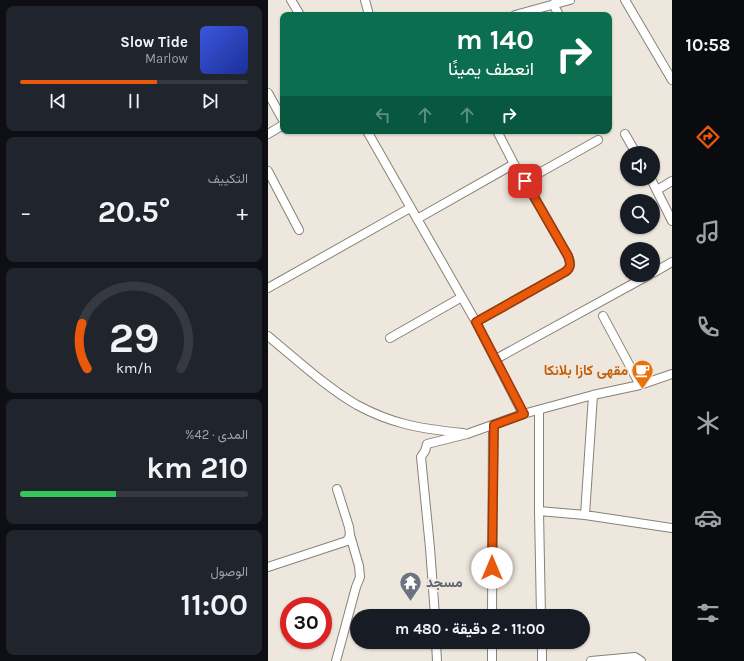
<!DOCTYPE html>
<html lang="ar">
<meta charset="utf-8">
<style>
body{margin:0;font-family:Karla,Vazirmatn,sans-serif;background:#20242c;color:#f1f3f6;direction:rtl;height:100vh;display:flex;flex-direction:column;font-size:15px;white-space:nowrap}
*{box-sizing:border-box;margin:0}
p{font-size:13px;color:#9ea1a6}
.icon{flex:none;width:22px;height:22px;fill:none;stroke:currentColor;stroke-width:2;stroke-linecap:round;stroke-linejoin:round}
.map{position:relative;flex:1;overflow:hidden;direction:ltr}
.drawer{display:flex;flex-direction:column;gap:6px;padding:6px;background:#0d0f14;width:268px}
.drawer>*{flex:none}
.top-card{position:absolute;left:12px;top:12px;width:332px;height:122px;border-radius:8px;box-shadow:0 1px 3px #0004;direction:rtl;background:#0b6e4f;color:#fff;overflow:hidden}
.tools{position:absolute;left:352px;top:146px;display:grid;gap:8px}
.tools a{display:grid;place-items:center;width:40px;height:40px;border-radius:50%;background:#171b24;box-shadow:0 1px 3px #0004;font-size:20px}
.speed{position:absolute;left:12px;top:597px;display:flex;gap:8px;font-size:20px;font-weight:700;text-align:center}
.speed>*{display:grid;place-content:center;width:52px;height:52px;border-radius:50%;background:#171b24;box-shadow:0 1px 3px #0004;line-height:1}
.speed .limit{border:6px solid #d22;background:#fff;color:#111}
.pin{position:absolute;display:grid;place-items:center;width:34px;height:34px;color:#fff;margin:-17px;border-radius:8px;box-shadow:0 2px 6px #0006}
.me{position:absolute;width:44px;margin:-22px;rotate:0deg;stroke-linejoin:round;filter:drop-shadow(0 0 3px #0008)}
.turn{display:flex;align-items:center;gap:14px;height:84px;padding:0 12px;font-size:18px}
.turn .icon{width:52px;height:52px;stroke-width:2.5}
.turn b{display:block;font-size:28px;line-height:34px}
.lanes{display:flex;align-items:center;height:38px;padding:0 12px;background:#0003;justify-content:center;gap:20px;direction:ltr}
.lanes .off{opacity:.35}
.big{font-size:30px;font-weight:700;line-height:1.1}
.drawer .tile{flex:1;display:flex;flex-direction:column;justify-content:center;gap:6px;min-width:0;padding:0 14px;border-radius:8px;background:#20242c}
.drawer .dial{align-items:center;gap:0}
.dial svg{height:104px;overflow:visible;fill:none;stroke:#363941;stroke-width:7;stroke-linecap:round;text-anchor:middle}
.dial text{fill:#f1f3f6;stroke:none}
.song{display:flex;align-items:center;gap:12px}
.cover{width:48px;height:48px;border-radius:6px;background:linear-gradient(135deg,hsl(230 70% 55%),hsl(230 70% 35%))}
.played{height:4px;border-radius:2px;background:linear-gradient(90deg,#ea580c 60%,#363941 60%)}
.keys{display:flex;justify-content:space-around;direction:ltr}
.heat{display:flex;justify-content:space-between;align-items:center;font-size:22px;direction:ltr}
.charge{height:6px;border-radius:3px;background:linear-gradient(90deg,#34c759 42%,#363941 0)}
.trip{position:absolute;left:82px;top:609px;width:240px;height:40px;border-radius:20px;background:#171b24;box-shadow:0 1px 3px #0004;font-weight:700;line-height:40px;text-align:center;direction:rtl}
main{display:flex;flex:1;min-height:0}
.menu{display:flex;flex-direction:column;width:72px;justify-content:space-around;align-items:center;background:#090b0e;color:#9ea1a6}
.menu .icon{width:28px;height:28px}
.menu .on{color:#ea580c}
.menu b{font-size:18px;color:#f1f3f6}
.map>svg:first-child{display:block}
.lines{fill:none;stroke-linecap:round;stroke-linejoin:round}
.minor-casing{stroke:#878179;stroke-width:10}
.minor{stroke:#fff;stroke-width:8}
.route-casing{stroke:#983908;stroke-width:10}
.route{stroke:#ea580c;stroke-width:7}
.labels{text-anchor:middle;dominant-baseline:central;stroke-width:4;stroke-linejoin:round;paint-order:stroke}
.food-label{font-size:14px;font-weight:bold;fill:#c56008;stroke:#eee7de;text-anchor:end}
.worship-label{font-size:14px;font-weight:bold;fill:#5b616d;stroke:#eee7de;text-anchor:start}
</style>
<main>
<nav class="menu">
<b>10:58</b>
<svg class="icon on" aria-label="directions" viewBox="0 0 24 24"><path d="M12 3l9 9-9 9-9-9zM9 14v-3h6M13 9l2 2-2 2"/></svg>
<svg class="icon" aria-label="music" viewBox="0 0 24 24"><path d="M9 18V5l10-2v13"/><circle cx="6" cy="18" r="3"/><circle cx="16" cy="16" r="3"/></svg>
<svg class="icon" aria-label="phone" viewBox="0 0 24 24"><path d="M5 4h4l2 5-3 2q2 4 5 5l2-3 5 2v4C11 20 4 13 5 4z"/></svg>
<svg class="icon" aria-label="climate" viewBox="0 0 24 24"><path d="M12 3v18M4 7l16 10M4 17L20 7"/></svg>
<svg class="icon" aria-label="car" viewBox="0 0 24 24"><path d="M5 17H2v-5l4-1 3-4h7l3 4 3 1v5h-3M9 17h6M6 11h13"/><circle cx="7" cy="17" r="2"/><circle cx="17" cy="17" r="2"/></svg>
<svg class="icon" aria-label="filters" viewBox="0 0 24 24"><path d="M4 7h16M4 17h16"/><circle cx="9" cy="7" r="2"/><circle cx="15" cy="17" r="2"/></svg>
</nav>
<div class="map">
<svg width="404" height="661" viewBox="0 0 404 661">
<rect width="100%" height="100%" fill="#eee7de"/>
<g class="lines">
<defs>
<path id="minor" d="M23 0 32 15
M97 0 101 15
M357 0 404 80
M285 4 291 15
M247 15 302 0
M0 93 15 120
M99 131 208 322 255 414
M0 134 15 125
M357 134 368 153
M0 171 31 230
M383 179 404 221
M257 181 330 140
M389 190 404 181
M149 219 246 164
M385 273 404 262
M0 288 142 208
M335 316 372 385
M208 322 297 272C303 268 303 263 300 256L257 181 246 164 229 131
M0 336C28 359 58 387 89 405 104 413 121 420 137 424 156 429 175 431 195 433
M122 338 194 297
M228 359 381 275
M271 410V511L273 616
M271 511 317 515 404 528
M317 515 325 395
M0 567 79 541 82 535 81 527 69 489
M167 616 162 548 153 457 157 451 159 444 199 434 255 414 325 395 372 385 404 374
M224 616 225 425
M168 642 169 661
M274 642V661
M68 661 88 587 92 577 91 566 82 535
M224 661V642
M323 661 367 657 373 661"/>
</defs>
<use href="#minor" class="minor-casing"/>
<use href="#minor" class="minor"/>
</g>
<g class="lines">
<defs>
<path id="route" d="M224 568 226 425 256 414 208 322 297 272C303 268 303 264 300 256L257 181"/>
</defs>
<use href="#route" class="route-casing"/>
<use href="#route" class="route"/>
</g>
<defs>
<symbol id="cafe-pin" viewBox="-11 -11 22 30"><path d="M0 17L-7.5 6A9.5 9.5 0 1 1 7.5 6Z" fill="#e8710a" stroke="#eee7de"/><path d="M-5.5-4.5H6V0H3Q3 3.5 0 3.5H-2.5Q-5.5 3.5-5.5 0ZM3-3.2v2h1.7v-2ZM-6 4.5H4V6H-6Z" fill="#fff"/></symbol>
<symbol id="temple-pin" viewBox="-11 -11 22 30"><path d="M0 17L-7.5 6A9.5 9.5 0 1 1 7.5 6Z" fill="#6b7280" stroke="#eee7de"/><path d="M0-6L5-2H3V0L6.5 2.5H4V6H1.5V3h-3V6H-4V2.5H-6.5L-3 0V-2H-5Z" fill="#fff"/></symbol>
</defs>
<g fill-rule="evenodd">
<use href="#cafe-pin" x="362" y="358" width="25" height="34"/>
<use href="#temple-pin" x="130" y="570" width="25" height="34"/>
</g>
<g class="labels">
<g class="food-label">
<text x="360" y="370">مقهى كازا بلانكا</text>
</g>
<g class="worship-label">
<text x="158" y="582">مسجد</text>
</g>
</g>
</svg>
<div class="tools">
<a><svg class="icon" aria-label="sound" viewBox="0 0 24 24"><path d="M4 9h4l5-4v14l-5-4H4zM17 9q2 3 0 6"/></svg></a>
<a><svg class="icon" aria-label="search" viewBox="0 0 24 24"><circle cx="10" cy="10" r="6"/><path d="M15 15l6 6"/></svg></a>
<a><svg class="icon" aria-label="layers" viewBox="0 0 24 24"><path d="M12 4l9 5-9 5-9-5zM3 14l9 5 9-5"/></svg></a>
</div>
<div class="speed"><div class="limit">30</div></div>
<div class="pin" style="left:257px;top:181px;background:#d93025"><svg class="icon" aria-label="arrive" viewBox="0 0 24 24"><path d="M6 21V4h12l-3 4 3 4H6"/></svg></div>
<svg class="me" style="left:224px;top:568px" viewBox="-20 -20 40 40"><circle r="19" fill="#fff"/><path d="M0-13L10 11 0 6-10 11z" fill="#ea580c"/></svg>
<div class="trip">11:00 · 2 دقيقة · 480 m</div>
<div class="top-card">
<div class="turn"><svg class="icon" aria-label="right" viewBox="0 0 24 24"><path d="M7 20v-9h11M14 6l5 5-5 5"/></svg><div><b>140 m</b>انعطف يمينًا</div></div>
<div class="lanes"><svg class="icon off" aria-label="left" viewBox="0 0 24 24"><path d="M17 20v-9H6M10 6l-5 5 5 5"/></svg><svg class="icon off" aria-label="ahead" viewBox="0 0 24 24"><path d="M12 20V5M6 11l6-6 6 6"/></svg><svg class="icon off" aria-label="ahead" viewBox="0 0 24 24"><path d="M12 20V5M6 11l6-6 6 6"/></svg><svg class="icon" aria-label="right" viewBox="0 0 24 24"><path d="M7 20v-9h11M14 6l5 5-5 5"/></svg></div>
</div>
</div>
<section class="drawer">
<div class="tile">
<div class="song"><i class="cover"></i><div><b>Slow Tide</b><p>Marlow</p></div></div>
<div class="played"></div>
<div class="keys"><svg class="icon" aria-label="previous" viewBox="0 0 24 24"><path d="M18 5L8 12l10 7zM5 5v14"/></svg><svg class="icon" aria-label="pause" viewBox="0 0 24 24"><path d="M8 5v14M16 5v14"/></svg><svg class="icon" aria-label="next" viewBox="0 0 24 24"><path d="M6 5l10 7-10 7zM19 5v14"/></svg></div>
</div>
<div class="tile"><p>التكييف</p>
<div class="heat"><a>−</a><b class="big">20.5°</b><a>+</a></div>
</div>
<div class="tile dial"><svg viewBox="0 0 100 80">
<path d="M14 69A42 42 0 1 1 86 69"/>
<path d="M14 69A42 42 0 0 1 10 34" stroke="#ea580c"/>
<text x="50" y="56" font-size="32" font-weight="700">29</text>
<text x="50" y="72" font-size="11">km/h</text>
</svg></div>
<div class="tile"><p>المدى · 42%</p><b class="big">210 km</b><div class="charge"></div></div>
<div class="tile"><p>الوصول</p><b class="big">11:00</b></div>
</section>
</main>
